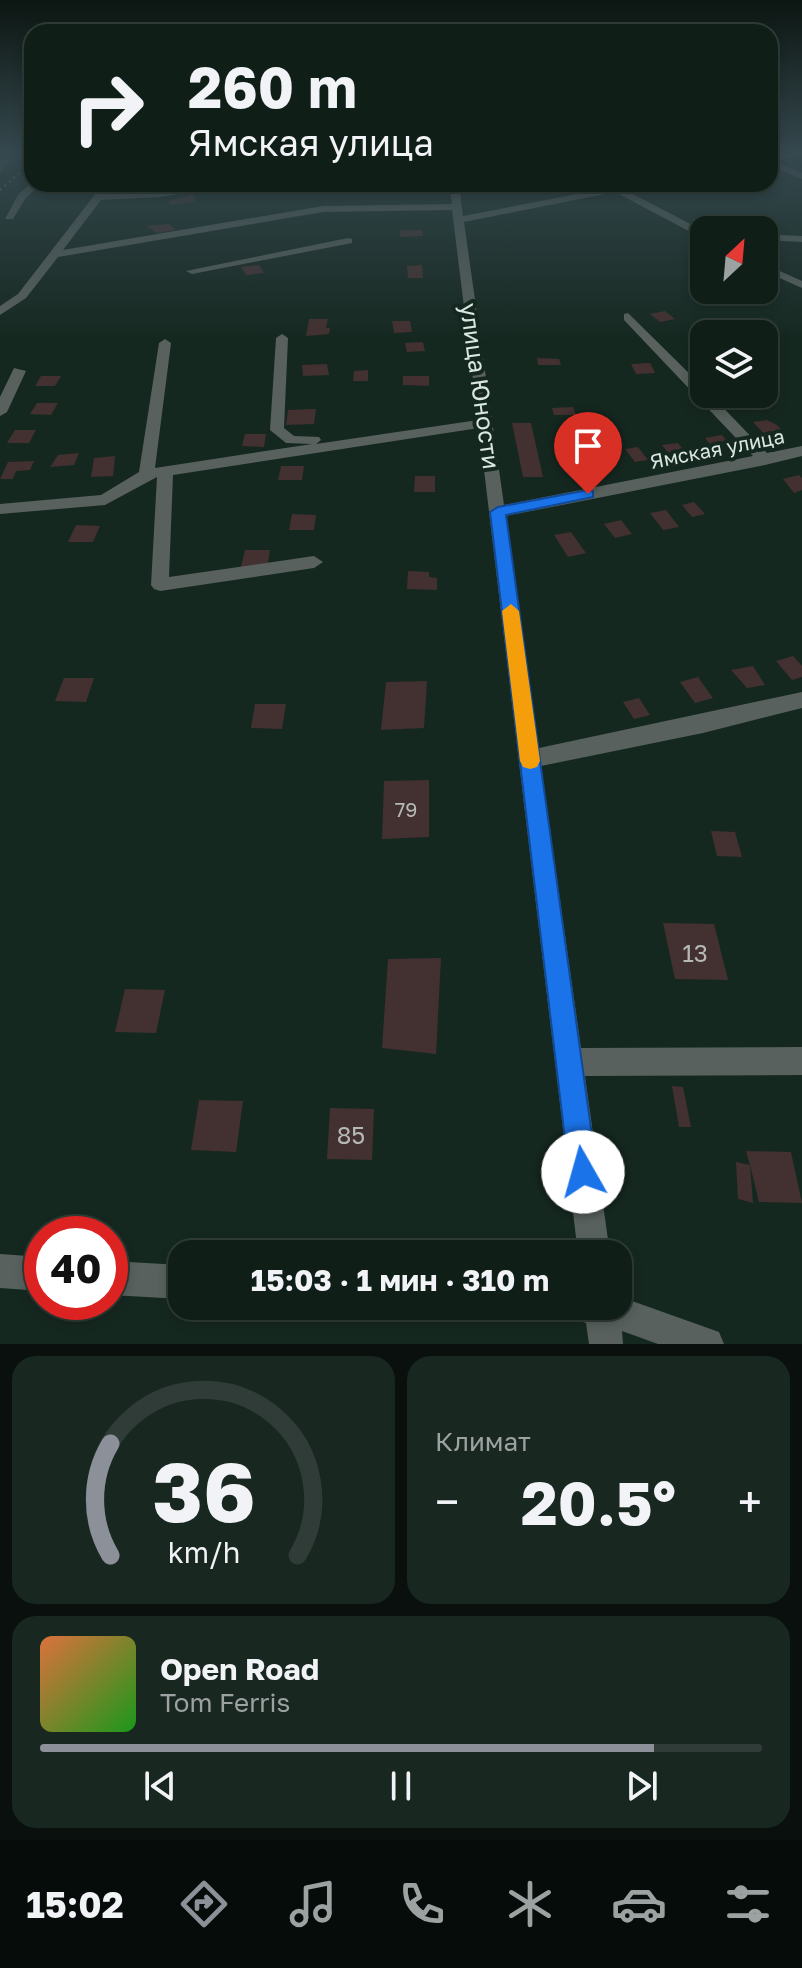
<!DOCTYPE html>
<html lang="ru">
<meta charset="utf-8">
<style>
body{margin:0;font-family:"Golos Text",sans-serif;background:#192721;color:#f1f3f6;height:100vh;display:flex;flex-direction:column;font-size:30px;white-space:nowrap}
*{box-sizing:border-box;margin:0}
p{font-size:26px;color:#9ca2a2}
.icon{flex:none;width:44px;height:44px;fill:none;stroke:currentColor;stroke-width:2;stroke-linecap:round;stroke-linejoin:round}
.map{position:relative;height:1344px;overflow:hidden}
.panel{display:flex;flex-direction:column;gap:12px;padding:12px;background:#09100d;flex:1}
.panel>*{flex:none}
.top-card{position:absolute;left:24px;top:24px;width:754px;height:168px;border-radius:24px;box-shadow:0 4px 12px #0003,0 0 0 2px #303c37;background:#101e18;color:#f1f3f6;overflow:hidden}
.needle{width:52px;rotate:26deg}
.controls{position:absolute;left:690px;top:216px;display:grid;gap:16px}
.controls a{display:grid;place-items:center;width:88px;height:88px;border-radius:16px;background:#101e18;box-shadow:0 4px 12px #0003,0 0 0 2px #303c37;font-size:40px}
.speed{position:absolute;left:24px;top:1216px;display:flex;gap:16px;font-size:40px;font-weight:700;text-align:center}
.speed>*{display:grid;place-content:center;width:104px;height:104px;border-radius:50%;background:#101e18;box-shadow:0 4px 12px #0003,0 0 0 2px #303c37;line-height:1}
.speed .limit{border:12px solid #d22;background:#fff;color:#111}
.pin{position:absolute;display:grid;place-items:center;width:68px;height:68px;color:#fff;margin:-82px -34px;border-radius:50% 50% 50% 0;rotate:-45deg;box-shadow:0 0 8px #0007}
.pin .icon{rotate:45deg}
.me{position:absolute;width:88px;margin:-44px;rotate:353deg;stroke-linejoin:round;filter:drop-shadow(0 0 6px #0008)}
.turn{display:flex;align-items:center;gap:28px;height:168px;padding:0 32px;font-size:36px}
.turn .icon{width:104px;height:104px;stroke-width:2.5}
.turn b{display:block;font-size:56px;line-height:68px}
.big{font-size:60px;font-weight:700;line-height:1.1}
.panel .widget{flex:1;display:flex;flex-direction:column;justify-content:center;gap:12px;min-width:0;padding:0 28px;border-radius:24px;background:#192721}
.panel .dial{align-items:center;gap:0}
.dial svg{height:208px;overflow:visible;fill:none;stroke:#303c37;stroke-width:7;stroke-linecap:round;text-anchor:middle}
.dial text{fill:#f1f3f6;stroke:none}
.song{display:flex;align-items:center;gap:24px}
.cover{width:96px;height:96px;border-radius:12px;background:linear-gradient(135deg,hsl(20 70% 55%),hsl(120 70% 35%))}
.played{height:8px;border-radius:4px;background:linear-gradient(90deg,#8c9099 85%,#303c37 85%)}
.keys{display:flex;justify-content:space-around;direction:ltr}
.heat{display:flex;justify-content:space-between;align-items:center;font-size:44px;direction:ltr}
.panel .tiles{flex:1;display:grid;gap:12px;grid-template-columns:1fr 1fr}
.widget:last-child{grid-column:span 2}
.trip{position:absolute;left:168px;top:1240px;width:464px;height:80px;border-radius:24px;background:#101e18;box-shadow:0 4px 12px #0003,0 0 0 2px #303c37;font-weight:700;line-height:80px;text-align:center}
.tabs{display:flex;height:128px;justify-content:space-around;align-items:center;background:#060c0a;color:#9ca2a2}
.tabs .icon{width:56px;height:56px}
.tabs .active{color:#8c9099}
.tabs b{font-size:36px;color:#f1f3f6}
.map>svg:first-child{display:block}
.building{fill:#433030}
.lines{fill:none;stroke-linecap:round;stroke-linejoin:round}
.minor{fill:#58615d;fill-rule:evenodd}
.rail{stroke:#70807a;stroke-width:2;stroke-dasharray:2 4;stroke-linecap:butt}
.route{fill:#1a73e8;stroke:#114b97;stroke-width:2}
.slow{fill:#f59e0b}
.labels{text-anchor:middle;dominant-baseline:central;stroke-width:8;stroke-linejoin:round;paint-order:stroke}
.far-street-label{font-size:20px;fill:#dbe7e2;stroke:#152820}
.number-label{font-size:20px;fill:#b5b9b6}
.street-label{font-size:24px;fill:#dbe7e2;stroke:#152820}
.near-number-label{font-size:24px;fill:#b5b9b6}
</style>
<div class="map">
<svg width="802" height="1344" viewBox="0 0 802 1344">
<rect width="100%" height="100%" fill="#152820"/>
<path class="building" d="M192 194 197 201 171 205 168 201Z
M169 224 176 230 157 233 146 226Z
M400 230H422L423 236 400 237Z
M259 265 264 273 246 275 241 267Z
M422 265 423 278H408L407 266Z
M665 311 675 319 660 322 650 314Z
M309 319H328L326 328H330L329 334 306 336Z
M392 321H410L412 332 394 333Z
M423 342 425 351 407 352 405 343Z
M537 358 559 359 561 365H538Z
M650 363 655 373 636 374 631 364Z
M327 364 329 375 303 376 302 365Z
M368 370V381H353L354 371Z
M41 376H61L55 386H35Z
M403 376H429V386L403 385Z
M37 403H58L51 415 30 414Z
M573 407 576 415H554L552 408Z
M316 409 314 424 286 425 288 410Z
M767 420 777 425 786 435 768 438 753 422Z
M512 423H531L543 477H523Z
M15 430H36L29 443H7Z
M245 434H266L264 447 242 446Z
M722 435 731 445 713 448 705 438Z
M678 443 686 453 670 455 662 445Z
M638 447 648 460 635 462 625 449Z
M79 453 74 465 50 467 58 455Z
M590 453 600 468 584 471 573 455Z
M115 456 113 476 91 477 94 458Z
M34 461 30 470 16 471 13 479H0L8 462Z
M281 466H304L302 480H278Z
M799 475 802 478V490L794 493 783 479Z
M415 476H435V492H414Z
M694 502 705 514 692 517 682 505Z
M666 510 679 527 663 530 650 513Z
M292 514 316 515 314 530H289Z
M621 520 632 534 615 538 604 524Z
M76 525 100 526 93 542H68Z
M571 532 586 553 568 557 554 535Z
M245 550H270L267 568 241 567Z
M408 571 429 572V577L437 578V590L407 589Z
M793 656 802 666V677L792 680 776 661Z
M753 666 765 685 747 688 731 670Z
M698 677 713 698 695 703 680 682Z
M64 678H94L86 702 55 701Z
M427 681 424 728 381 730 386 682Z
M639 698 650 715 634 719 623 702Z
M255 704H286L282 729 251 728Z
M429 780V837L382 839 384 781Z
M711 831 735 832 742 857 717 856Z
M663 923 714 924 728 980 675 979Z
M441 958 436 1054 382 1048 388 959Z
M125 989 165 990 156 1033 115 1032Z
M672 1086 683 1087 691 1127H679Z
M199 1100 243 1101 236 1152 191 1150Z
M330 1108 374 1109 372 1160 327 1159Z
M746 1151 791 1152 802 1203 759 1202 750 1165 753 1203 738 1199 736 1162 750 1165Z"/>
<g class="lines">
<path class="minor" d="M0 151H3L9 162 0 173Z
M802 151V155L773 161 802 173V179L770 166V156Z
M32 182 40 184 25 199 13 219H5L18 195Z
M103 184H113L105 194 235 184 160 197 101 200 63 250 323 206 452 204 449 184H459L463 216 608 188 612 184H648L625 190 704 231V238L700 237 615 192 464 222 504 505 753 456 624 320V314L628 313 704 388V394H710L767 453 802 446V456L765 465 506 516 539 748 802 692V708L703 733 541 766 581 1048 802 1047V1075L585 1076 610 1254H578L479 428 173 475 169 577 314 556 323 562 314 568 160 591 154 589 151 585 157 477 105 505 0 514V504L101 495 139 472 159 343 165 339 171 343 155 468 312 444 286 443 270 430 276 338 282 334 288 338 284 428 294 436 319 437 321 440 316 444 478 420 452 210 323 212 58 257 26 298 0 315V306L18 294Z
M764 234 802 236V242L764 240Z
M348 238 352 239V243L192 274 186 271Z
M764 264 802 281V288L764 271Z
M14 368 26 371 7 412 0 416V397Z
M0 1254 42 1257V1291L0 1288Z
M110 1261 182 1265V1299L110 1295Z
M618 1296 719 1332 724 1344H658L622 1331 623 1344H589L586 1323 570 1318 565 1306H618Z"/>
<path class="rail" d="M0 190 32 162"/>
</g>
<linearGradient id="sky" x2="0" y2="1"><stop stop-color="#0c1612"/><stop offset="0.45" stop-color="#35484e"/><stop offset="1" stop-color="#35484e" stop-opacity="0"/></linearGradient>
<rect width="802" height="339" fill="url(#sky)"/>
<path class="route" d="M588 490 593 491V497L506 515 597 1172 593 1182 583 1186 573 1182 569 1172 490 512 498 507Z"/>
<path class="slow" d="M511 604 519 611 540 761 537 767 530 769 523 767 520 761 502 611Z"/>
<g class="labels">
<g class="far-street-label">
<text transform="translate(717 448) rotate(-11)">Ямская улица</text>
</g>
<g class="number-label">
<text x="406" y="809">79</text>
</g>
<g class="street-label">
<text transform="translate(481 386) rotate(82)">улица Юности</text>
</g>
<g class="near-number-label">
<text x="695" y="952">13</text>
<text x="351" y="1134">85</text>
</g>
</g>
</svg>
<div class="controls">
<a><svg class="needle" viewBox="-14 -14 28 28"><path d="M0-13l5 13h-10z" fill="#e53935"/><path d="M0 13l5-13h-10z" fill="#9ca2a2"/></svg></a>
<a><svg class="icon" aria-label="layers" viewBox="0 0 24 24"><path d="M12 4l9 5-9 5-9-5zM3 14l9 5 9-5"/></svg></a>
</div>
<div class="speed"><div class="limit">40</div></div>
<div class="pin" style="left:588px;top:494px;background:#d93025"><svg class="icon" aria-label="arrive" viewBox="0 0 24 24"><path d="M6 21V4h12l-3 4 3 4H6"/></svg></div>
<svg class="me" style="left:583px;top:1172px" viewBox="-20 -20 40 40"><circle r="19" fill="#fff"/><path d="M0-13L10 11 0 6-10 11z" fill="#1a73e8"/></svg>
<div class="trip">15:03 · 1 мин · 310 m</div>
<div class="top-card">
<div class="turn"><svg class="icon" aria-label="right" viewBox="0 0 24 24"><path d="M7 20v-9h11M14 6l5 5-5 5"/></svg><div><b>260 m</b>Ямская улица</div></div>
</div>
</div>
<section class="panel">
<div class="tiles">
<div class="widget dial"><svg viewBox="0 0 100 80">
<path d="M14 69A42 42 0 1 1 86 69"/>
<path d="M14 69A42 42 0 0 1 14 26" stroke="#8c9099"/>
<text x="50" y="56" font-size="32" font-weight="700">36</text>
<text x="50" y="72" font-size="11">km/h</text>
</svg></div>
<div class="widget"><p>Климат</p>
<div class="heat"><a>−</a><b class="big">20.5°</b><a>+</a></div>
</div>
<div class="widget">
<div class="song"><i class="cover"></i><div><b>Open Road</b><p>Tom Ferris</p></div></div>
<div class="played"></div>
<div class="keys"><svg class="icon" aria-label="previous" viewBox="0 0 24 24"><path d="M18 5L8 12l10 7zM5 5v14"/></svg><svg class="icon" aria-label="pause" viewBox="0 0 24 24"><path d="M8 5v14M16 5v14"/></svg><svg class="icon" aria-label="next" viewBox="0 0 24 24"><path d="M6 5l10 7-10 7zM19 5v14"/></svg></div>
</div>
</div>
</section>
<nav class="tabs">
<b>15:02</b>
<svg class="icon active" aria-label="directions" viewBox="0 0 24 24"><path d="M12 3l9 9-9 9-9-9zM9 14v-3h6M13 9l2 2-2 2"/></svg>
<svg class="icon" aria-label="music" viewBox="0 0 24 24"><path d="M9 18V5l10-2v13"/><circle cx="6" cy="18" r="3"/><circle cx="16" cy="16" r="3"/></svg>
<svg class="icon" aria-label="phone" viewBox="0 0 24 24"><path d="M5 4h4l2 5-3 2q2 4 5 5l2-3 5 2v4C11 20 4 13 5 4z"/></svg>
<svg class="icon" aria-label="climate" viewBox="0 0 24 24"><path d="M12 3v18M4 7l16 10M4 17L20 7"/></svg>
<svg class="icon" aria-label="car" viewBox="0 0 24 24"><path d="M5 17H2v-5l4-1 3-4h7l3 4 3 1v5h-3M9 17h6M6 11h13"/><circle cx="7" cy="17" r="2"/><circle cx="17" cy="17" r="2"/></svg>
<svg class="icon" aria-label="filters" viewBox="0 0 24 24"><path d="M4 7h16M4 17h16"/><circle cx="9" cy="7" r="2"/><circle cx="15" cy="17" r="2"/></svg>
</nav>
